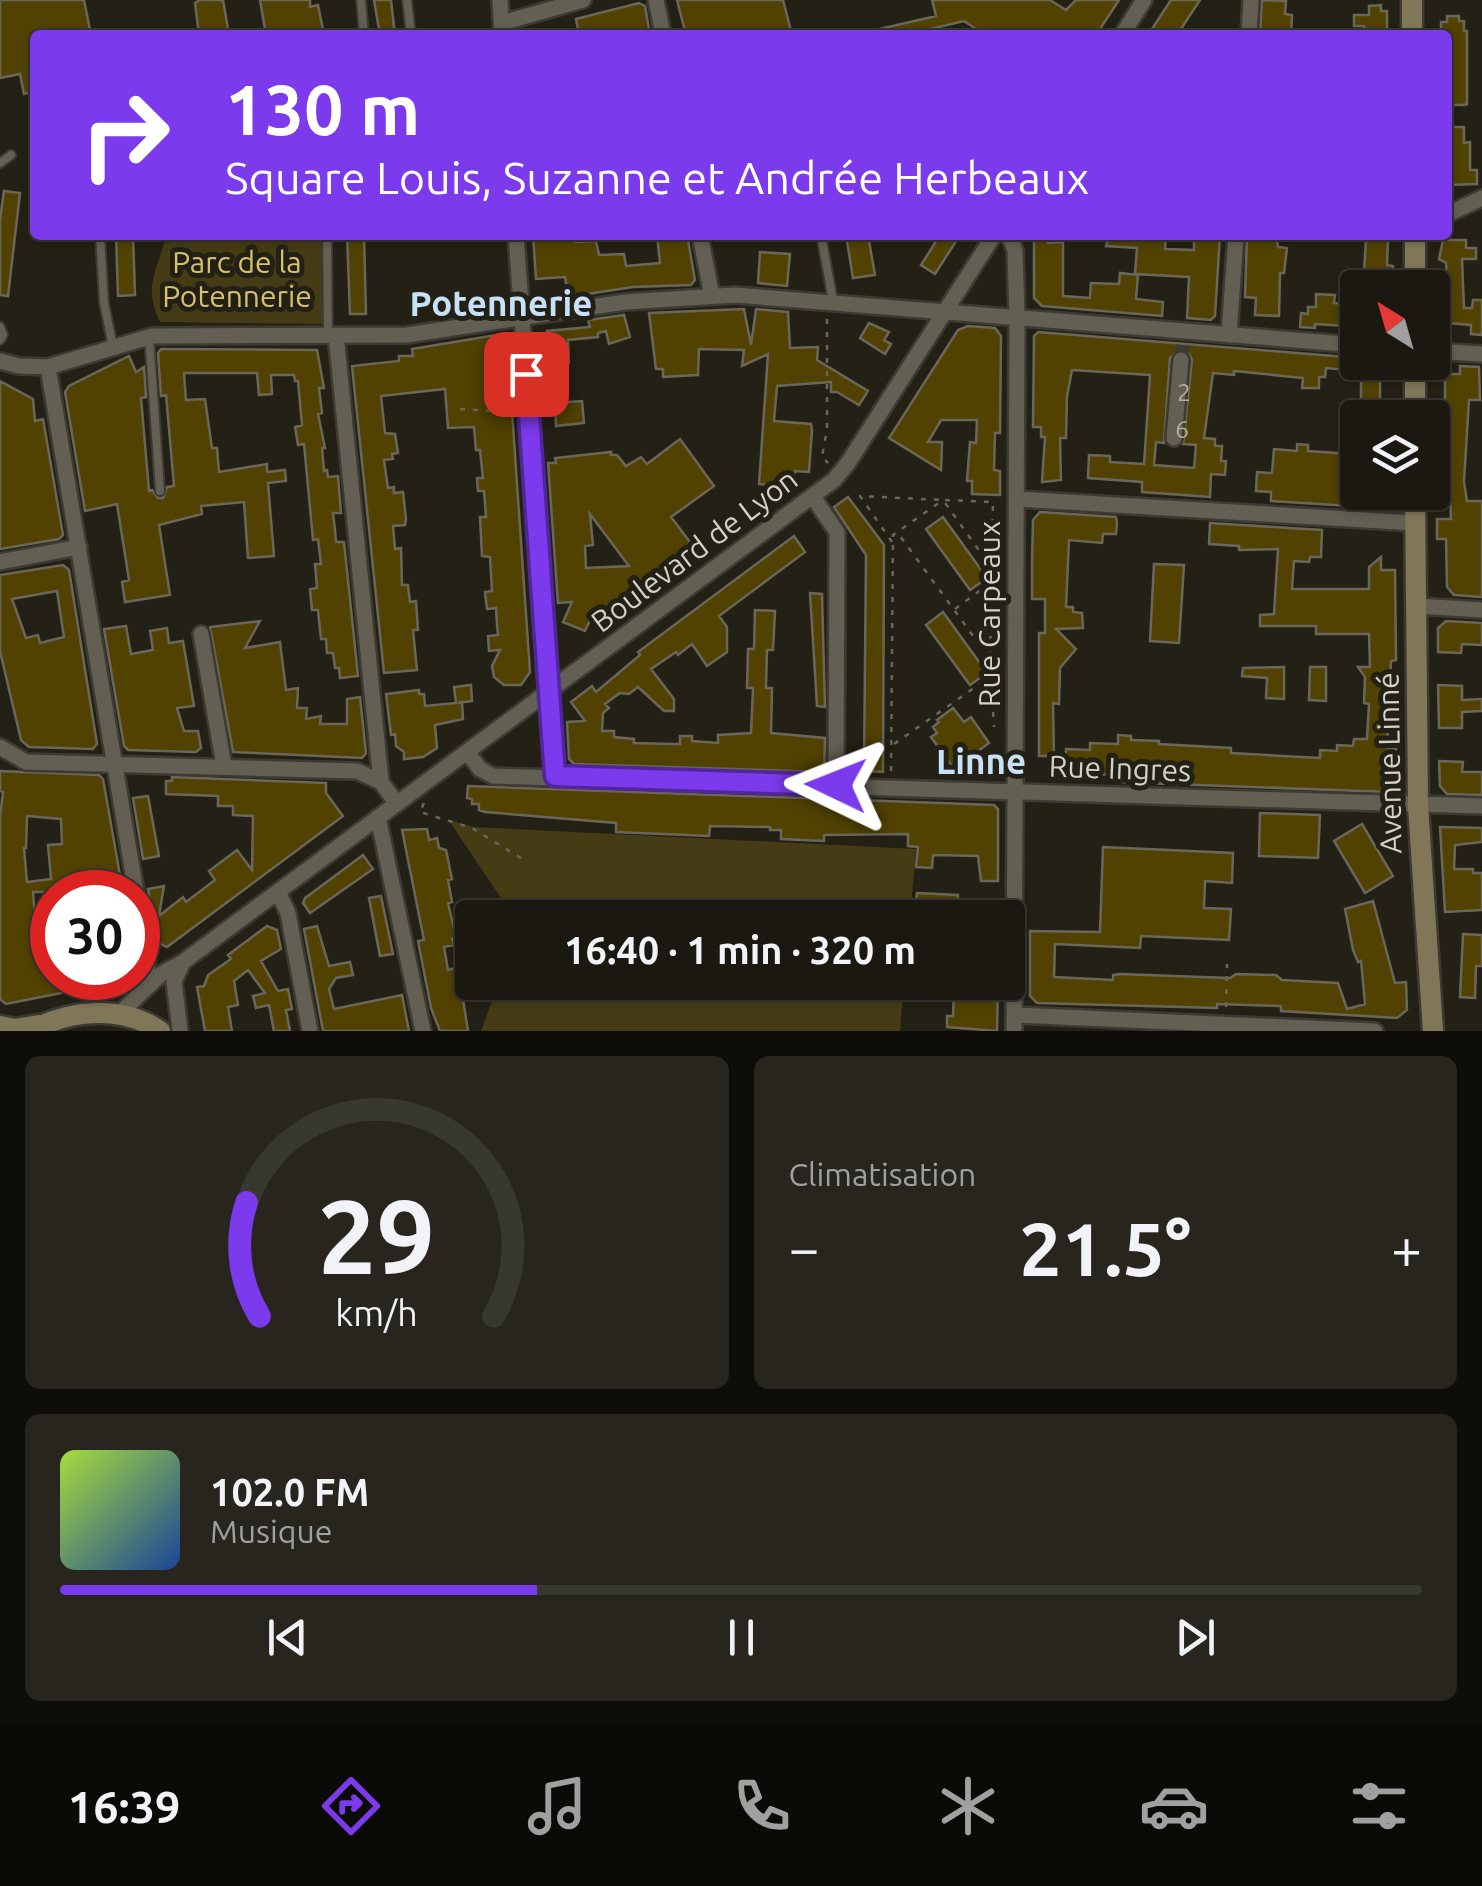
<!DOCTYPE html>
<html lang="fr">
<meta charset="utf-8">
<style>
body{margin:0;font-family:Ubuntu,sans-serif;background:#27251e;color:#f1f3f6;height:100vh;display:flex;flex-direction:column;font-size:38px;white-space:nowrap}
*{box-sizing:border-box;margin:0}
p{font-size:32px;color:#9fa09f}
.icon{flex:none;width:55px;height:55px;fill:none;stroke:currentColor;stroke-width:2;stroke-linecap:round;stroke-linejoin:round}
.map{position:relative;height:1031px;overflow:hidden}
.sheet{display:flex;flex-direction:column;gap:25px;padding:25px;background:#0e0d09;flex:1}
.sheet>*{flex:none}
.top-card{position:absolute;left:30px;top:30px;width:1422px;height:210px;border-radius:10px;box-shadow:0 2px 8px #0004,0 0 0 2px #383730;background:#7c3aed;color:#fff;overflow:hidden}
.needle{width:65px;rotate:323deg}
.buttons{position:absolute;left:1340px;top:270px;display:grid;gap:20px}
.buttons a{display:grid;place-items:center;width:110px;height:110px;border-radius:10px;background:#1a1810;box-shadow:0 2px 8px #0004,0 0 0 2px #383730;font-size:50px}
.speed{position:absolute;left:30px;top:870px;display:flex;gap:20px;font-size:50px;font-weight:700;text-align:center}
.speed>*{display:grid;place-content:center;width:130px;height:130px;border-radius:50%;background:#1a1810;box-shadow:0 2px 8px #0004,0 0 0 2px #383730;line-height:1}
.speed .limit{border:15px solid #d22;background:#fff;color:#111}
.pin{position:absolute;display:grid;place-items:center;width:85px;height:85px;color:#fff;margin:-42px;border-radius:20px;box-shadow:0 5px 15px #0006}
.me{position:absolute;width:110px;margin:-55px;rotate:272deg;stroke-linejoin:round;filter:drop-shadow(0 0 8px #0008)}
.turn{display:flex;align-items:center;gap:35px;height:210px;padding:0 30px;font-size:45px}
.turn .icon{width:130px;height:130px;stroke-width:2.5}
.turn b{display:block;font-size:70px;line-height:85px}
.big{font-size:75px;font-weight:700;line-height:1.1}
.sheet .widget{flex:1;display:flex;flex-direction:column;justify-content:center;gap:15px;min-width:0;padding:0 35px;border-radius:15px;background:#27251e}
.sheet .dial{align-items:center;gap:0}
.dial svg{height:260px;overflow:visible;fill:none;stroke:#383730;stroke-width:7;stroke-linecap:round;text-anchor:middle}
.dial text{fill:#f1f3f6;stroke:none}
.song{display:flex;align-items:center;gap:30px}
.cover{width:120px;height:120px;border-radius:15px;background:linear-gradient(135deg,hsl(80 70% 55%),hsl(220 70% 35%))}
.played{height:10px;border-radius:5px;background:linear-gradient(90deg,#7c3aed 35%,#383730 35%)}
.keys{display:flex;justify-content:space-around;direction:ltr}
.heat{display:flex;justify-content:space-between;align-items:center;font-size:55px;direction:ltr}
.sheet .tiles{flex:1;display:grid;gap:25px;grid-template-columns:1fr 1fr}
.widget:last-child{grid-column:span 2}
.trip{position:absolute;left:455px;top:900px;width:570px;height:100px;border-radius:10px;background:#1a1810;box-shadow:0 2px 8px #0004,0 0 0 2px #383730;font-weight:700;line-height:100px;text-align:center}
.tab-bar{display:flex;height:160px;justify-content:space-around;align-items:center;background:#0a0a06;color:#9fa09f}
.tab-bar .icon{width:70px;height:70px}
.tab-bar .selected{color:#7c3aed}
.tab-bar b{font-size:45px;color:#f1f3f6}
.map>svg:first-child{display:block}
.green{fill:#453b15}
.building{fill:#514202;stroke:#6a675a;stroke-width:2.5;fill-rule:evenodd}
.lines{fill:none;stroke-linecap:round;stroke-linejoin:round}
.street-tunnel{stroke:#3d3b30;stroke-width:15;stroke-dasharray:15 8;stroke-linecap:butt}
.lane-casing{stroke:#3c3a33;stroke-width:12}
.street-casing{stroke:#3c3a33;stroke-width:20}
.secondary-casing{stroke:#3c3a33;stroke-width:25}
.path{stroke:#69665d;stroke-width:2.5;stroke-dasharray:5 8;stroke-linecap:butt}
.lane{stroke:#635f53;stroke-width:8}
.street{stroke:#635f53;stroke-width:15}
.secondary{stroke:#807758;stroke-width:20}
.route-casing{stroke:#51269a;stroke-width:25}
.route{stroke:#7c3aed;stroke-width:18}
.labels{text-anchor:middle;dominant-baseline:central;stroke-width:10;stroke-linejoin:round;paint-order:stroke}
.number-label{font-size:25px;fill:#b2ad98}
.park-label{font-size:30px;fill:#d8c16d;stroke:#232015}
.street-label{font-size:30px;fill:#d3d1ca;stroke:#232015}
.quarter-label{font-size:35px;font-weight:bold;fill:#c8e1f7;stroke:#232015}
</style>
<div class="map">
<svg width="1482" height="1031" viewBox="0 0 1482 1031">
<rect width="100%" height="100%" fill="#232015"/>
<path class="green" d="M166 235H322L324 324 160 322C142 285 158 271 166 235Z
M448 819 473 827 916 849 910 917H511V913Z
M499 983V982L904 983 900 1031H481Z"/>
<path class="building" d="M0 0H84L91 35H35V91L24 94 20 74 0 78Z
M200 0H223L229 35H199L195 3Z
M260 0H310V7L318 5 323 30 315 31 316 35H266Z
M374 0H391L395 35H380Z
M677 0H783L792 35H686Z
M932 0H1050L1066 10 1076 0H1119L1096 35H985L964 21 905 35H875V30L936 16Z
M1171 0H1200L1177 35H1148Z
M1262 0 1286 1 1285 14 1292 15 1291 35H1260Z
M639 3 645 6 650 35H579L576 19Z
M1381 5V11H1387V35H1369L1364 33V26H1354V15H1369V6Z
M1447 16H1459V21H1464V31H1467V104L1464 105H1448V35H1441V22H1447Z
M1448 127H1464V143L1470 142V170H1477V184L1448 185Z
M4 191 20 193 8 296 0 295V220Z
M116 235H133L135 295 118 296Z
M347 235H364L366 314H350Z
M533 235H576V242L596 241 599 255 624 254 626 266 660 263 657 235H687L695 280 691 285 633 287 574 296 573 289 567 290 565 277 536 279Z
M846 235H868L875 275 853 278Z
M940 235H960L935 274 921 265Z
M1034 235H1048V243L1063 242V296L1090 298 1091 283 1119 284 1120 273 1138 275 1136 299 1163 302 1162 316 1042 306 1034 298Z
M1109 235H1166L1165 249 1194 250V235H1220L1215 316 1211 320 1187 318 1189 277 1135 274 1137 248 1106 246Z
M1247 235H1276L1278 247 1287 248 1284 273H1280L1279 316 1255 315 1256 298 1245 297Z
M1366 239 1388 240 1387 265 1393 266 1392 280 1380 279V272L1364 271Z
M1443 240H1466V248H1476V259H1462L1464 308H1472L1473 300H1482V335L1471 334V325L1448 323 1446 263 1439 259Z
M760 252 790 254 787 286 758 283Z
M1316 294 1335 295 1334 303 1347 304 1346 326 1315 324V328L1300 327 1301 313 1308 314V307H1316Z
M744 309 751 345 756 309 788 312 790 348 818 347 817 360 868 391 859 405 837 392H831V382L777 386 774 421 811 424 812 430 809 472 795 471 794 481 779 480V486L759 484 768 354 742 366 744 350 699 349 698 375 663 377V369H656L649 313Z
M624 315 630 337 609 344 606 331 598 333V337L568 340 569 363 556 364 555 352H549L547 331 590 327 588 320Z
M869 323 889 332 884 340 891 344 885 354 860 338Z
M968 326 995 328 1001 336 1000 433H995L994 470 1000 471V495L972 494V481H967L970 442 976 443 977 420H941L928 442H942L941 470 889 438 958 330Z
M1038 332 1358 358V371L1326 368 1325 377H1319V388H1302L1303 378 1234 371V375L1213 373 1204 438 1215 439V446H1222L1221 461H1226L1225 475 1211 474 1210 497 1142 492V482L1088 478 1089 455 1110 456V462L1144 464 1150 375 1072 370 1067 396 1066 438H1060L1061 480 1042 482 1045 437H1041V427H1033L1034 336ZM1181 349 1188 351 1192 360 1183 444 1196 445 1194 468 1154 465 1156 442 1164 443 1170 358Z
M502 334 507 339 530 672 521 685H504L494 677 492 666 500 650 489 651 488 636 498 635 497 625 496 608 487 609 485 592 492 591 490 557 482 556 480 517H486L484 491H478L477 478H483L480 450H476L474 427 448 428 445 389 381 396 385 433 395 434 398 453 392 454 393 459 384 460 388 488 394 487V493L403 492 406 519 405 525 393 526 395 549 401 548 402 585H408L410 602 416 601 418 630H413L417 670 384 673 352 366 399 361V356H413L412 349Z
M161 349 317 350 324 388H319L322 413 318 414 325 448H322L324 471 327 470 328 477 338 476 341 513H333L335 530 336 542H344L358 676 340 678 339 668H335L333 653H327L326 639H321L318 610H312L310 589 317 588 315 564H321L318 539 313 540 304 444 298 445 295 427 302 425 298 381H295L294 375H271L272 394 259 395 257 373H184L186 400 205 399 212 448H217L219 472 267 464V472L285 470 286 481 268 483 274 556 248 558 244 502 201 506 202 514 159 525 170 595 125 602 122 582 129 580 117 504 85 511 65 392 69 386 129 356 136 372 144 367 146 397 141 398 149 491 152 490 158 498H163L167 487 174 486 166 395 161 396 158 353Z
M1361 362H1380V418H1361Z
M1460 366 1479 367 1480 400H1469L1464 482 1467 501H1482V597L1454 595 1447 587 1446 539H1437V519H1451L1448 422H1437V400H1445V374H1460Z
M0 381 33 399 35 421 43 419 63 535 59 539 0 549Z
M582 401 584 423 556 426 555 403Z
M680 439 714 486 671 517 699 554 598 628 591 618 585 631 563 622 572 602 558 603 548 463H556L555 458 611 452V455H617L626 466 641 457 647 464ZM590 514 629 566 586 568 585 546 593 545Z
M1297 444 1308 445V451L1352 454 1350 506 1271 501V492L1256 491 1257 472 1272 473 1274 449 1297 451Z
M848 497 884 545 883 772 864 771 866 555 834 507Z
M1040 512 1116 517 1117 524 1116 534H1103L1102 543 1069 540 1066 607H1073V612L1082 613 1083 628 1056 629 1076 649 1060 668 1059 704 1053 703 1054 756H1039V633H1045V599H1032V561L1033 520Z
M943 517 987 578 970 590 926 529Z
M1210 523 1322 530 1321 557H1310L1309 562 1294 561 1292 589H1369V567L1381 557V570H1395L1396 660 1391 661 1387 748 1396 749V784L1389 792 1117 782V775L1065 773 1066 749 1090 750V743L1118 744V735L1131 736V740L1159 741V744L1231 748V753L1320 758V750L1337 751V745L1353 746 1354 739H1367L1369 704 1364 703 1365 677 1358 667H1370L1369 634H1316V626H1260V615L1274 614 1278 549 1239 550V546L1209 544Z
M794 536 805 552 719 616 727 627V652L707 666 692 644 678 655 676 652 651 669 674 699V711H664L638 687 629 694 620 693 605 704 609 708 603 713 602 731H614V737L634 739V743L673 744H680V736H692V741L718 743V735L751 733 753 688H747L748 649H754L755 610 775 611 773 650H767L766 688H772L771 733 825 738 824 772 574 764 569 759 567 722 585 721 571 702 592 686 596 692 640 655 638 652Z
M1154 564 1184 565 1179 643 1150 641Z
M63 565 69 570 97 744 93 749 29 747 21 740 0 651V575ZM57 591 64 637 40 643 38 635 26 638 12 599Z
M810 593 822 594 825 707 817 706Z
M943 612 987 673 970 685 926 625Z
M260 621 245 648 280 642 286 690 298 688 297 708H307L306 719 321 716 320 724H347V699L360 697 366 753 362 758 233 752 210 627Z
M1446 621 1482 623V645L1462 644 1461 653 1438 652V628Z
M126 626 131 654 153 650 150 631 167 628 169 643 183 641 194 706 177 708 184 731H198L201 748 196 752 128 750 124 746 104 629Z
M1284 667V699L1266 698 1267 678 1242 676 1243 668Z
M1310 667H1326V701L1309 700Z
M471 685 472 701 458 703 462 702 463 719 435 725 437 748 423 757 404 759V752L396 746 395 734 391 735 386 694 419 690V694H424L425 706 456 703 454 687Z
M1438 685 1462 686V700L1482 699V711L1462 712V728H1439Z
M953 708 964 722 971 717 989 743 954 769 931 737 937 733 933 727 939 722 937 720Z
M1439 761 1463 762 1462 772H1482V795L1447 794 1440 786Z
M0 771 99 775 103 779 123 892H33L35 919 52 917V978H111L112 983 6 1004 0 999V816L3 792 0 791ZM27 816 61 819 62 844 48 845 51 879 27 882 24 848H26Z
M172 777 326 783V793L343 816 167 947 157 942 148 889 164 886 159 916 183 897 186 902 215 880 209 871 237 850 252 870 253 816 233 815V806H218V796L166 794V781H172Z
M468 786 994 805 998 809V881H981L978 856 933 855 932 868 916 867 918 847 908 846V834L824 835V841L781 839V830H770V827L710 826 709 836 616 832V823L485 812 479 810V804H472V799L467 798Z
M148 796 159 856 143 859 133 798Z
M1260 813 1320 815 1318 858 1259 856Z
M1362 824 1393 876 1365 893 1334 841Z
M1440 827 1482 828V842L1455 845 1454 869H1473V873H1482V910L1445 912Z
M427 829 429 840 437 838 439 848 446 850 452 879 448 880 452 902 448 903 456 938 452 939 454 945 444 947 448 970 458 967 468 1031H440L431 1008 418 941 424 940 402 830Z
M1103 847 1233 853 1232 883 1205 881 1204 908 1231 909 1229 940 1141 936 1140 948 1055 944 1054 977 1113 980V975L1120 974 1230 978 1236 974 1276 975 1282 980 1338 983 1347 1009 1365 1004 1361 961 1358 962 1353 950 1345 909 1373 901 1395 983 1406 982 1407 1010 1397 1018 1281 1011V1006L1217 1004V1008L1037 1003 1030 996V931L1100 932Z
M363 855 373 869 310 913 303 903 305 898Z
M917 893 958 895V905L992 906V918H914Z
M381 896 393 954 380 956 369 898Z
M267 926 277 930 281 949 261 961 278 991 288 989 292 1009 286 1010 290 1031H274L269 1005 256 1008 253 996 265 993 248 970 234 981 238 1005 228 1007 232 1031H205L197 987 204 986 208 975 231 959 228 955Z
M317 926 329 966 350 962 353 975 336 978 329 989 334 1009 402 995 409 1031H323L304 929Z
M1463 934 1482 935V966H1476L1475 998 1460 997Z
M969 982H998L997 1031 947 1027V1016H953L954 989 969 988Z"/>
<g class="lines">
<path class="street-tunnel" d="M1181 360 1183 343"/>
<defs>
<path id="lane" d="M361 0 364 35
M407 0 411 35
M0 163 11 155
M100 235 104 303 113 347
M327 235 328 335
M821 235 833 301
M0 327 3 335 0 340
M149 336 160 491"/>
<path id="street" d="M500 0 502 35
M656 0 663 35
M502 23 583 0
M1122 35 1144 0
M1249 35 1251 0
M1448 214 1482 198
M516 235 555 776
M700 235 712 296
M1009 235 1015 250 1017 318 1014 1031
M336 335 381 782
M1229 335 1236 235
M1432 351 1482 354
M0 361 19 366 48 367 152 336 407 335 625 302 735 295 1358 345
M48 367 136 892
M1174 438 1181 360
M813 497 837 532 836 785
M1017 499 1415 523
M0 562 79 547
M1417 606 1482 610
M201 634 224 766
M0 747 26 762 357 771 381 782 397 804
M467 752 480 769 493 776 1482 806
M378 817 423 1031
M278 892 288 913 310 1031
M138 904 150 985
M120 1013 161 974 183 962 834 480 848 463 994 235
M1015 1015 1375 1031
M180 1031 174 981 183 962"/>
<path id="secondary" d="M1412 0V35
M1415 235V288
M1415 362V418
M1415 492 1418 805 1433 1031
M0 1026 15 1029 39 1025
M30 1031C70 1010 121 1004 160 1031"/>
</defs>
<use href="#lane" class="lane-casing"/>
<use href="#street" class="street-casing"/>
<use href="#secondary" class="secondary-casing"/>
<path class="path" d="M827 319V429L822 457 828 463
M460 409 490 411
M892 542 860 496 943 500 991 567
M955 609 989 584
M990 660 994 727
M894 744 991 676
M891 771 893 535 943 500 993 502 990 659 897 532
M424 803 420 812 472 828 524 860
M1226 1007 1227 964"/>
<use href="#lane" class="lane"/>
<use href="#street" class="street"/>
<use href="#secondary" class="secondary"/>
</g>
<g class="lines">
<defs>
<path id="route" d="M526 374 555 776 836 785"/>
</defs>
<use href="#route" class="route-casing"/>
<use href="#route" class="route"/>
</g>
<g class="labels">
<g class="number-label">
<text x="1184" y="392">2</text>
<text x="1182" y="429">6</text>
</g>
<g class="park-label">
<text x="237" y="262">Parc de la<tspan x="237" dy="34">Potennerie</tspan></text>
</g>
<g class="street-label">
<text transform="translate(694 550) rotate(-37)">Boulevard de Lyon</text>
<text transform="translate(989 614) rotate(-90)">Rue Carpeaux</text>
<text transform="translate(1389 763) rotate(-91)">Avenue Linné</text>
<text transform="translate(1120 768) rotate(2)">Rue Ingres</text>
</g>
<g class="quarter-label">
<text x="501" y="303">Potennerie</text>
<text x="981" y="761">Linne</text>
</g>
</g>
</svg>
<div class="buttons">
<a><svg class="needle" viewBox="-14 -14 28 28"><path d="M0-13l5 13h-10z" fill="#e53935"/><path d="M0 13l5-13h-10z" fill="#9fa09f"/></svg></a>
<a><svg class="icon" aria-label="layers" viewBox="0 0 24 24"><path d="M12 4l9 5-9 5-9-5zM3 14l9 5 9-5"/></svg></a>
</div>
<div class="speed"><div class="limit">30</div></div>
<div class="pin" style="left:526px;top:374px;background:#d93025"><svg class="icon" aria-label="arrive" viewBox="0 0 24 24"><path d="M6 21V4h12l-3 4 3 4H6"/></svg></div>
<svg class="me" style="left:836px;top:785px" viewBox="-20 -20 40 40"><path d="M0-17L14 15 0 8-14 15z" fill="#7c3aed" stroke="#fff" stroke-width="4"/></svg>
<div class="trip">16:40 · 1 min · 320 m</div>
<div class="top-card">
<div class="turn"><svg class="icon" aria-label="right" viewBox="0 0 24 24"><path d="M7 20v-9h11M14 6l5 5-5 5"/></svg><div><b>130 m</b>Square Louis, Suzanne et Andrée Herbeaux</div></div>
</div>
</div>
<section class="sheet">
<div class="tiles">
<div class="widget dial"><svg viewBox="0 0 100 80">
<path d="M14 69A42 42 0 1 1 86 69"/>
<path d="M14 69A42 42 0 0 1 10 34" stroke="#7c3aed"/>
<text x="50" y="56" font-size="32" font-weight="700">29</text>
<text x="50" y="72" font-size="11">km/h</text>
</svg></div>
<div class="widget"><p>Climatisation</p>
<div class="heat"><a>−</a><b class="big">21.5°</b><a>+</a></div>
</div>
<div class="widget">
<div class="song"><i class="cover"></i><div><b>102.0 FM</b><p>Musique</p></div></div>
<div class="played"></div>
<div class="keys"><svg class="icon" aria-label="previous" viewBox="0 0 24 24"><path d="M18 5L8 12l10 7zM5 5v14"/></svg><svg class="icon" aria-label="pause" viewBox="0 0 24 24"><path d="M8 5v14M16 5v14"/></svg><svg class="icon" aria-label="next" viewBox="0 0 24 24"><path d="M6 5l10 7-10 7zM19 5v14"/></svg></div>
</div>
</div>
</section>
<nav class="tab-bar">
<b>16:39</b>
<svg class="icon selected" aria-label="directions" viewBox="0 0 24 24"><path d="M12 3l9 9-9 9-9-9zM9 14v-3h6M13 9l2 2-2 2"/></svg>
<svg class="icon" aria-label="music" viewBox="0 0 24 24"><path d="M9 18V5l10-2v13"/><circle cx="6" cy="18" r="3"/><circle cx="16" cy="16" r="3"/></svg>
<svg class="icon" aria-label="phone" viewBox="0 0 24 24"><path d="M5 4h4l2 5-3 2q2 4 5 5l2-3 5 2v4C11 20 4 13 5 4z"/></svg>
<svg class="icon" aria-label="climate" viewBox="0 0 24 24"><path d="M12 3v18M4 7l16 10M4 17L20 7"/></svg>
<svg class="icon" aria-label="car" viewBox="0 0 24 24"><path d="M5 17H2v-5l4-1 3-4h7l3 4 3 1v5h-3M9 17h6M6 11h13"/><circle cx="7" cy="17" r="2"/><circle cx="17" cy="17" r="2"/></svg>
<svg class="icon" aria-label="filters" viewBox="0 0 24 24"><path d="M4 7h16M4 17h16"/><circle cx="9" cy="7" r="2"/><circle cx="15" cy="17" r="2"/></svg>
</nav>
